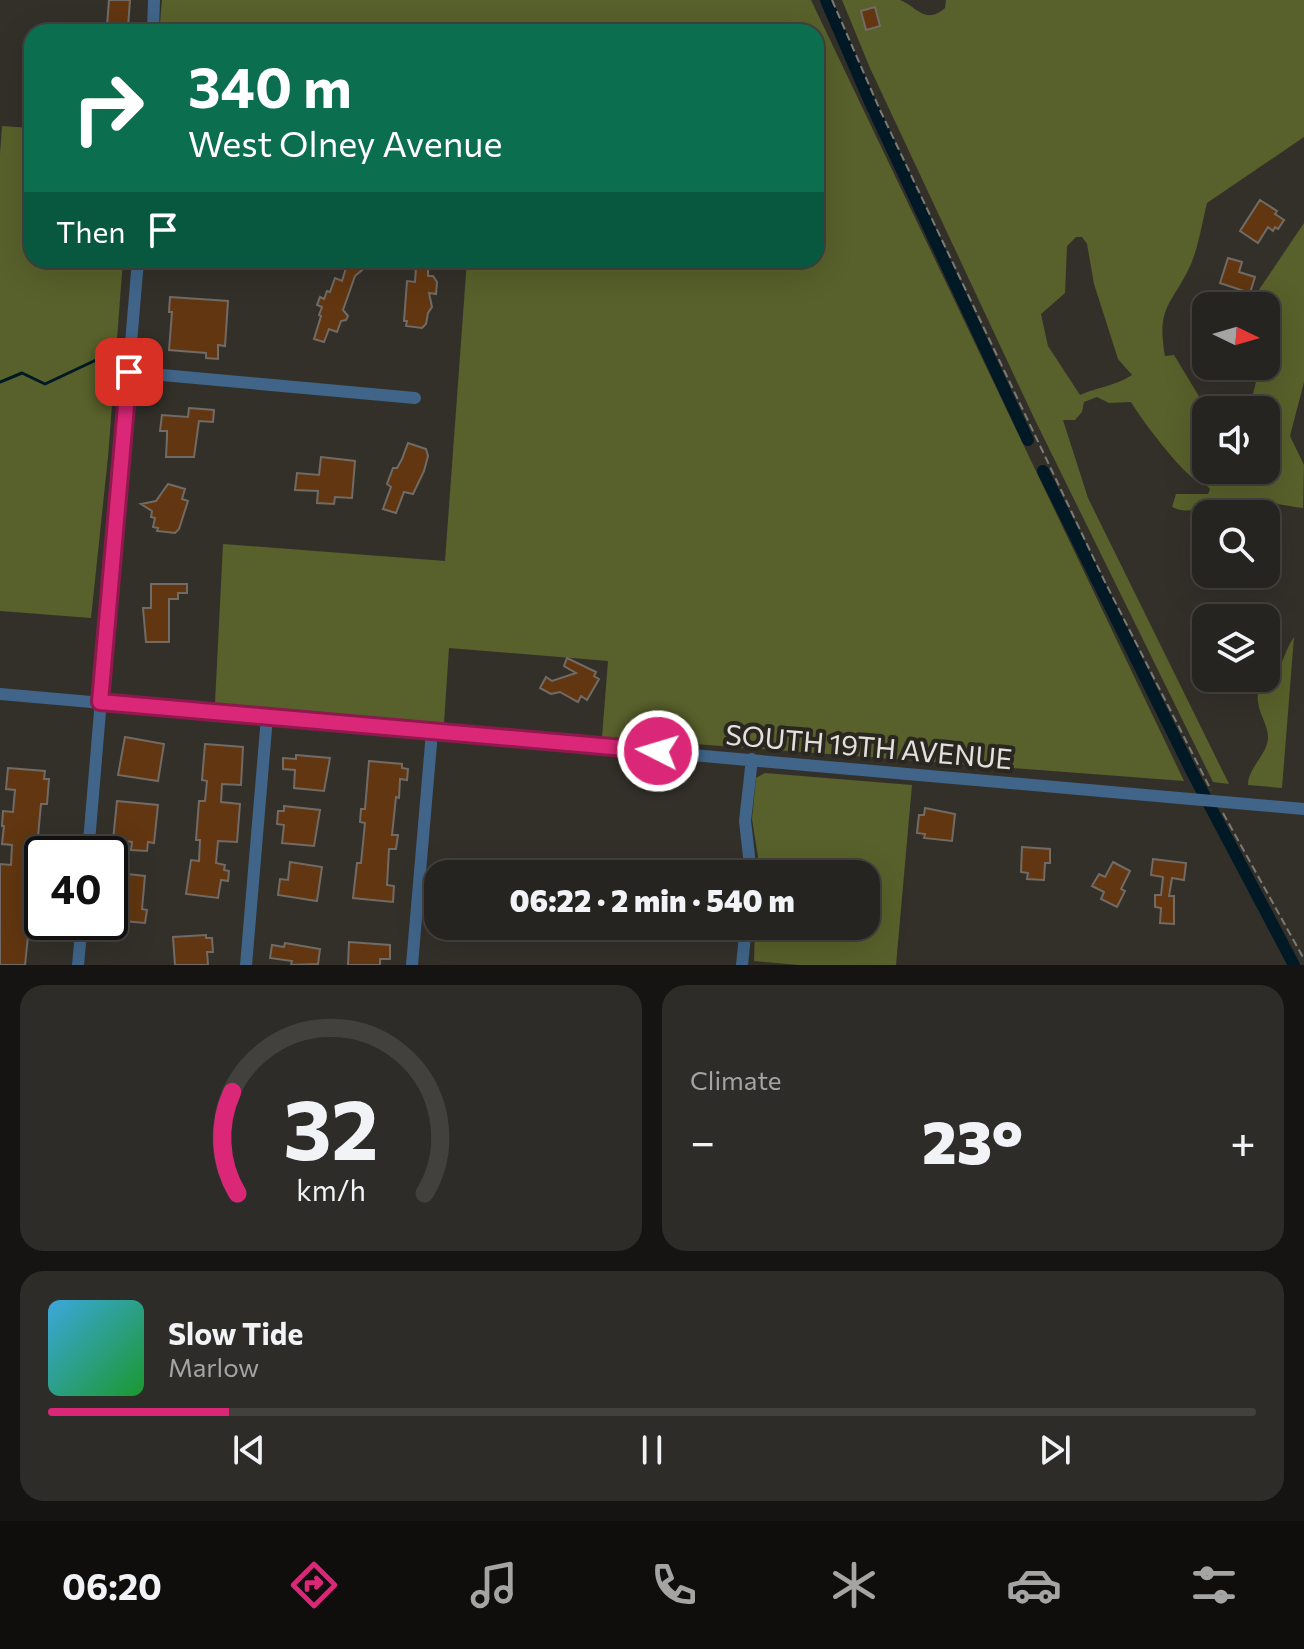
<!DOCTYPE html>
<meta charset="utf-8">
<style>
body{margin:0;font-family:Commissioner,sans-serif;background:#2e2c29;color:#f1f3f6;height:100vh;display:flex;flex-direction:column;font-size:30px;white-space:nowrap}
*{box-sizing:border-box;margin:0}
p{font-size:26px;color:#a4a4a5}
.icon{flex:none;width:44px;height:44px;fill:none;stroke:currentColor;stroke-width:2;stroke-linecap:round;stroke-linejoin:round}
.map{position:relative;height:965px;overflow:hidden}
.drawer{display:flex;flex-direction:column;gap:20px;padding:20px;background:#151412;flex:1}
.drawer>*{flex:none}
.hud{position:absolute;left:24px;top:24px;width:800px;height:244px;border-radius:24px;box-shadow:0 8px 32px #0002,0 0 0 2px #42413e;background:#0b6e4f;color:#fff;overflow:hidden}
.needle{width:52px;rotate:95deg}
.fabs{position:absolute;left:1192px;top:292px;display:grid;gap:16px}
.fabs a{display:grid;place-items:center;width:88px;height:88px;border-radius:16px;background:#262420;box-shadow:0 8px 32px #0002,0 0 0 2px #42413e;font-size:40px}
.speed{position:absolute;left:24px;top:836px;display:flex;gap:16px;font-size:40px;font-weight:700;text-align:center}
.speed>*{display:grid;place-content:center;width:104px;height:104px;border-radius:50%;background:#262420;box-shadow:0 8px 32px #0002,0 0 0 2px #42413e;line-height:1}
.speed .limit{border:4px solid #111;border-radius:12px;background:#fff;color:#111}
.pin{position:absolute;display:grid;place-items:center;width:68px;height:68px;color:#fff;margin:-34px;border-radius:16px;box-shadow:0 4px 12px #0006}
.me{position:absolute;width:88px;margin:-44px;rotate:275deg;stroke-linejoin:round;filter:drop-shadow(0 0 6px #0008)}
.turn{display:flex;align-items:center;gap:28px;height:168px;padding:0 32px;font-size:36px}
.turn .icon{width:104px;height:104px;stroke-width:2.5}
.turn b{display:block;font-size:56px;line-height:68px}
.then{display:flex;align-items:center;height:76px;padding:0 32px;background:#0003;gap:16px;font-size:30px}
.big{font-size:60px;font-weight:800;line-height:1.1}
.drawer .widget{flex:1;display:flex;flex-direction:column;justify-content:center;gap:12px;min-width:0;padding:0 28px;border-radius:24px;background:#2e2c29}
.drawer .dial{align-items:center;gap:0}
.dial svg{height:208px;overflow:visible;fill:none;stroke:#42413e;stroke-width:7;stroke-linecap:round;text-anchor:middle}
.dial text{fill:#f1f3f6;stroke:none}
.song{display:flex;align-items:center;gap:24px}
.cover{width:96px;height:96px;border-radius:12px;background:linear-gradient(135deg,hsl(200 70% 55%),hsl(130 70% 35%))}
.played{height:8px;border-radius:4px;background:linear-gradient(90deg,#db2777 15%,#42413e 15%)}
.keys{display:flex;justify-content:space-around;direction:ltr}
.heat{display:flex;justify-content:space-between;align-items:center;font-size:44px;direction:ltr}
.drawer .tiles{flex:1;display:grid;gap:20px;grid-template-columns:1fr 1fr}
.widget:last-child{grid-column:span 2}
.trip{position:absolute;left:424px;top:860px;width:456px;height:80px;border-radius:24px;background:#262420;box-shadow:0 8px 32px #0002,0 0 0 2px #42413e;font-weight:800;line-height:80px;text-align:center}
.tab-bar{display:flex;height:128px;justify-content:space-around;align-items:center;background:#0f0e0d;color:#a4a4a5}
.tab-bar .icon{width:56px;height:56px}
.tab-bar .on{color:#db2777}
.tab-bar b{font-size:36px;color:#f1f3f6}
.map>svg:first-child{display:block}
.green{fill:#58602b;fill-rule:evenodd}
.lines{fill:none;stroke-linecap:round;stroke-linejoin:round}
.stream{stroke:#011925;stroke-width:3}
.canal{stroke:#011925;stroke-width:12}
.building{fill:#613610;stroke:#716a65;stroke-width:2}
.path{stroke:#7c7a74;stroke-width:2;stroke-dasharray:8 4;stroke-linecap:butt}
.minor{stroke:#406589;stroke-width:12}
.route-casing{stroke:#8e194d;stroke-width:20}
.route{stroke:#db2777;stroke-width:14}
.labels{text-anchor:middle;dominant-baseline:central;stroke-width:8;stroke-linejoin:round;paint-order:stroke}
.street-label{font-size:28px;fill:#e2e1dc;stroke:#292720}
</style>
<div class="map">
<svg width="1304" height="965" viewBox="0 0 1304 965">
<rect width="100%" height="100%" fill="#33302a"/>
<path class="green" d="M162 0H811L1184 781 602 737 608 661 449 648 444 723 215 703 223 544 445 561 467 260H816V32H162L160 23Z
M842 0C854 0 890 0 900 0 915 5 925 26 945 8L946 0H1304V137L1207 203C1202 223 1199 245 1191 264 1172 306 1156 305 1165 356L1174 355 1200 398 1218 410H1206V470H1266V410H1249L1260 366H1266V306H1248L1304 223V382L1290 436 1304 465 1303 508C1281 505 1255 499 1233 501 1212 503 1192 517 1172 507L1176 494H1208L1210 489C1205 483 1199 483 1194 479 1176 465 1143 422 1131 402L1109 403 1097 397 1084 402 1082 412 1075 420H1063L1088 498 1229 784 1213 782 1035 420 870 68ZM1076 237H1082L1087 244 1094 284 1118 359 1132 375C1115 386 1098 387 1080 395L1048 346 1041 314 1065 293 1067 246Z
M2 126 32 128V260H123L108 457 91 618 0 611V154Z
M1294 637 1282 788 1248 785C1248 768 1266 756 1268 739 1269 727 1259 714 1258 702 1255 682 1273 680 1280 666 1285 656 1287 647 1294 637Z
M765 773 912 785 896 965H798L754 961 755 926H866V874H757L758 857 752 819 756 778Z"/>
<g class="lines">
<path class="stream" d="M0 382 22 373 45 384 111 353"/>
<path class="canal" d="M826 0 870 102 1028 440
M1043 471 1192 772 1294 965"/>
</g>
<path class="building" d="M109 0H130L128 27 107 26Z
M875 7 880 26 866 30 861 11Z
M1260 200 1277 211 1275 214 1284 220 1278 229 1275 227 1273 231 1268 227 1258 243 1240 231Z
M1228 258 1242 262 1239 272 1255 277 1250 293 1220 283Z
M354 260H364L368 265 355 276 343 310 348 316 346 320 341 321 337 332 329 329 324 342 314 339 321 316 319 315 322 307 317 305 320 297 324 299 327 291 330 292 335 278 342 281 346 268Z
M416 267 428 269V276H433L437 282 436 294 429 293 432 307 428 313 426 324 422 328 406 326 407 321H404L407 281 415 282Z
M170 297 228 301 225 346 218 345V359L206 358V353L169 350 172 312H169Z
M189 408 214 410 213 422 199 421 194 457H166L167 437V431H160L162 415 188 417Z
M408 443 426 449 428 456 424 471 413 494 404 492 396 513 383 509 391 487 387 484 393 468H397L402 459Z
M321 457 355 461 352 498 335 497 334 504 317 503 318 491 295 490 297 473 319 475Z
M168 484 185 489 182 499 188 501 179 529 175 533 157 531 158 528 153 527 155 518 151 517 152 511 141 504 156 501Z
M151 584H187V593H178V599H169V642H146L143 608H151Z
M567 658 596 672 594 676 599 679 587 700 581 696 578 702 560 692 551 694 540 688 546 677 552 681 576 673 564 666Z
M125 737 164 744 158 781 118 775Z
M205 744 243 747 241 785 222 784 221 802 240 804 237 842 218 841 216 863 225 865 224 870 229 871 228 881 221 880 218 898 186 894 191 860 199 861 200 840H196L199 801H205L207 781 202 780Z
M296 755 330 758 324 791 294 788 295 770 283 769V758L296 759Z
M369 761 402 764V768L408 769 407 780 400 779 399 798 396 797 392 835H398L396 849H389L387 885 394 886 393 902 353 898 357 863H361L365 823 360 822 361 809H365Z
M8 768 45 771 44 779H49L47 804H41L37 847H32L30 868 35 869 25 965H0V864L11 865 12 845 2 844 4 826H2L3 811 13 812 15 790 6 789Z
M117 801 158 805 154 843 148 842 147 851 131 850 132 842 113 840Z
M284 806 320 810 314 846 282 843 284 825 277 824 278 811H284Z
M925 808 955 814 952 841 924 838 925 834 917 833 919 815H924Z
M1022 847 1050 849V863H1045L1044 880 1027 879 1028 873 1021 872Z
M1153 859 1186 863 1184 880 1172 878 1169 896H1174V924L1160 923 1161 908 1155 907V895H1161L1163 877 1151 875Z
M290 862 322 867 317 901 278 895 280 879 288 880Z
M1113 862 1130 871 1121 889 1125 891 1117 907 1101 899 1104 892 1092 886 1099 874 1105 877Z
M118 873 145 876 142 909 147 910 145 923 112 920 114 895H110V882L117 883Z
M206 935V938H212L213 952H207L208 965H175L173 937Z
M349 942 390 945V959H380V965H348Z
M285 943 320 949 318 964 291 965 292 961 270 958 272 945 284 947Z"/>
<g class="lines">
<path class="path" d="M832 0 880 110 1104 580 1211 790
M1223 813 1304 959"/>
<path class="minor" d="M153 32 154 0
M129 372 415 398
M0 694 1304 809
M88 854 138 260
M751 874 745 821 752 759
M78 965 82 922
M246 965 267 717
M412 965 432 732
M742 965 746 926"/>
</g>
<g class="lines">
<defs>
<path id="route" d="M129 372 100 702 658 751"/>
</defs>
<use href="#route" class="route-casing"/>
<use href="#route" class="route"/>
</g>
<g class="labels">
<g class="street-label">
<text transform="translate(869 746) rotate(5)">SOUTH 19TH AVENUE</text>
</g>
</g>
</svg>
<div class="fabs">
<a><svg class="needle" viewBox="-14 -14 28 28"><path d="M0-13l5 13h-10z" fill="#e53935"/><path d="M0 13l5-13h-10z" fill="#a4a4a5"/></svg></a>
<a><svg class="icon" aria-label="sound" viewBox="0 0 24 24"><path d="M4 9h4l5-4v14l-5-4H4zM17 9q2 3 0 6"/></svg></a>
<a><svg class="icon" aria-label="search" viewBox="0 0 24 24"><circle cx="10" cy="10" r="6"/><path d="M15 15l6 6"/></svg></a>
<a><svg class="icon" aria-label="layers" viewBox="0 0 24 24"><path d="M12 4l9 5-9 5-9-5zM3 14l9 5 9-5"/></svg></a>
</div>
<div class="speed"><div class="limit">40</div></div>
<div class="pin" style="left:129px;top:372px;background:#d93025"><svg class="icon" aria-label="arrive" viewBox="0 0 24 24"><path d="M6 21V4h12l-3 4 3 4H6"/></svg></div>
<svg class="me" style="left:658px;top:751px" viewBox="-20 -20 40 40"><circle r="17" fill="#db2777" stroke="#fff" stroke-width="3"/><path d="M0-11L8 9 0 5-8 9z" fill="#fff"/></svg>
<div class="trip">06:22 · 2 min · 540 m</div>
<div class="hud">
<div class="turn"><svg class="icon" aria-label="right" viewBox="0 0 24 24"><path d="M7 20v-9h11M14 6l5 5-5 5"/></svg><div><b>340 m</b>West Olney Avenue</div></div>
<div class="then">Then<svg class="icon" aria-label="arrive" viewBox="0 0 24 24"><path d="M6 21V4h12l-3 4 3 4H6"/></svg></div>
</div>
</div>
<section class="drawer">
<div class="tiles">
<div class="widget dial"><svg viewBox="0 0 100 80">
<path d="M14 69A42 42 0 1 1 86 69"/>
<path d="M14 69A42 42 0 0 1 12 30" stroke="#db2777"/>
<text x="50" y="56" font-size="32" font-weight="700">32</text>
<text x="50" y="72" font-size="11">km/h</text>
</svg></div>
<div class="widget"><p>Climate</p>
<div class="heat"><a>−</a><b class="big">23°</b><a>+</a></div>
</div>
<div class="widget">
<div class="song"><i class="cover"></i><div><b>Slow Tide</b><p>Marlow</p></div></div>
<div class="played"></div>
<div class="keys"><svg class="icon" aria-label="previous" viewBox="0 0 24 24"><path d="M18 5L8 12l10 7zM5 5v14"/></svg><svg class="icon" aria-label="pause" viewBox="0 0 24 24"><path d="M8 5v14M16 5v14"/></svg><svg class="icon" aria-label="next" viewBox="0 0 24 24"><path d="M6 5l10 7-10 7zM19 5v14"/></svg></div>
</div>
</div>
</section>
<nav class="tab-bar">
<b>06:20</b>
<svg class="icon on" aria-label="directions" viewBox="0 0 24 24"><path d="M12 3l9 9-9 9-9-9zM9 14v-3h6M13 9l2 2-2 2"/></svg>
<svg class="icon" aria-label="music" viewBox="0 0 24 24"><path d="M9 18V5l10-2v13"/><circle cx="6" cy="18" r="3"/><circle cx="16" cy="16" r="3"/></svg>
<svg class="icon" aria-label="phone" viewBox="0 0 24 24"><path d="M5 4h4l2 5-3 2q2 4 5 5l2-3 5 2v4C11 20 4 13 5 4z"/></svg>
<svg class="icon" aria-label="climate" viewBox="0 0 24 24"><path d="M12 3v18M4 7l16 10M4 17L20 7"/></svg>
<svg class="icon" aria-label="car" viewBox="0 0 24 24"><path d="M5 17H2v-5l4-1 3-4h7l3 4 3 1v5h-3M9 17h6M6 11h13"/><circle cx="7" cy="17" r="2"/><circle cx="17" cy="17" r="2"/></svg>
<svg class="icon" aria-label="filters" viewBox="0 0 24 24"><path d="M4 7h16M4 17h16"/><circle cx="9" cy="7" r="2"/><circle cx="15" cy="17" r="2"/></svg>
</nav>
